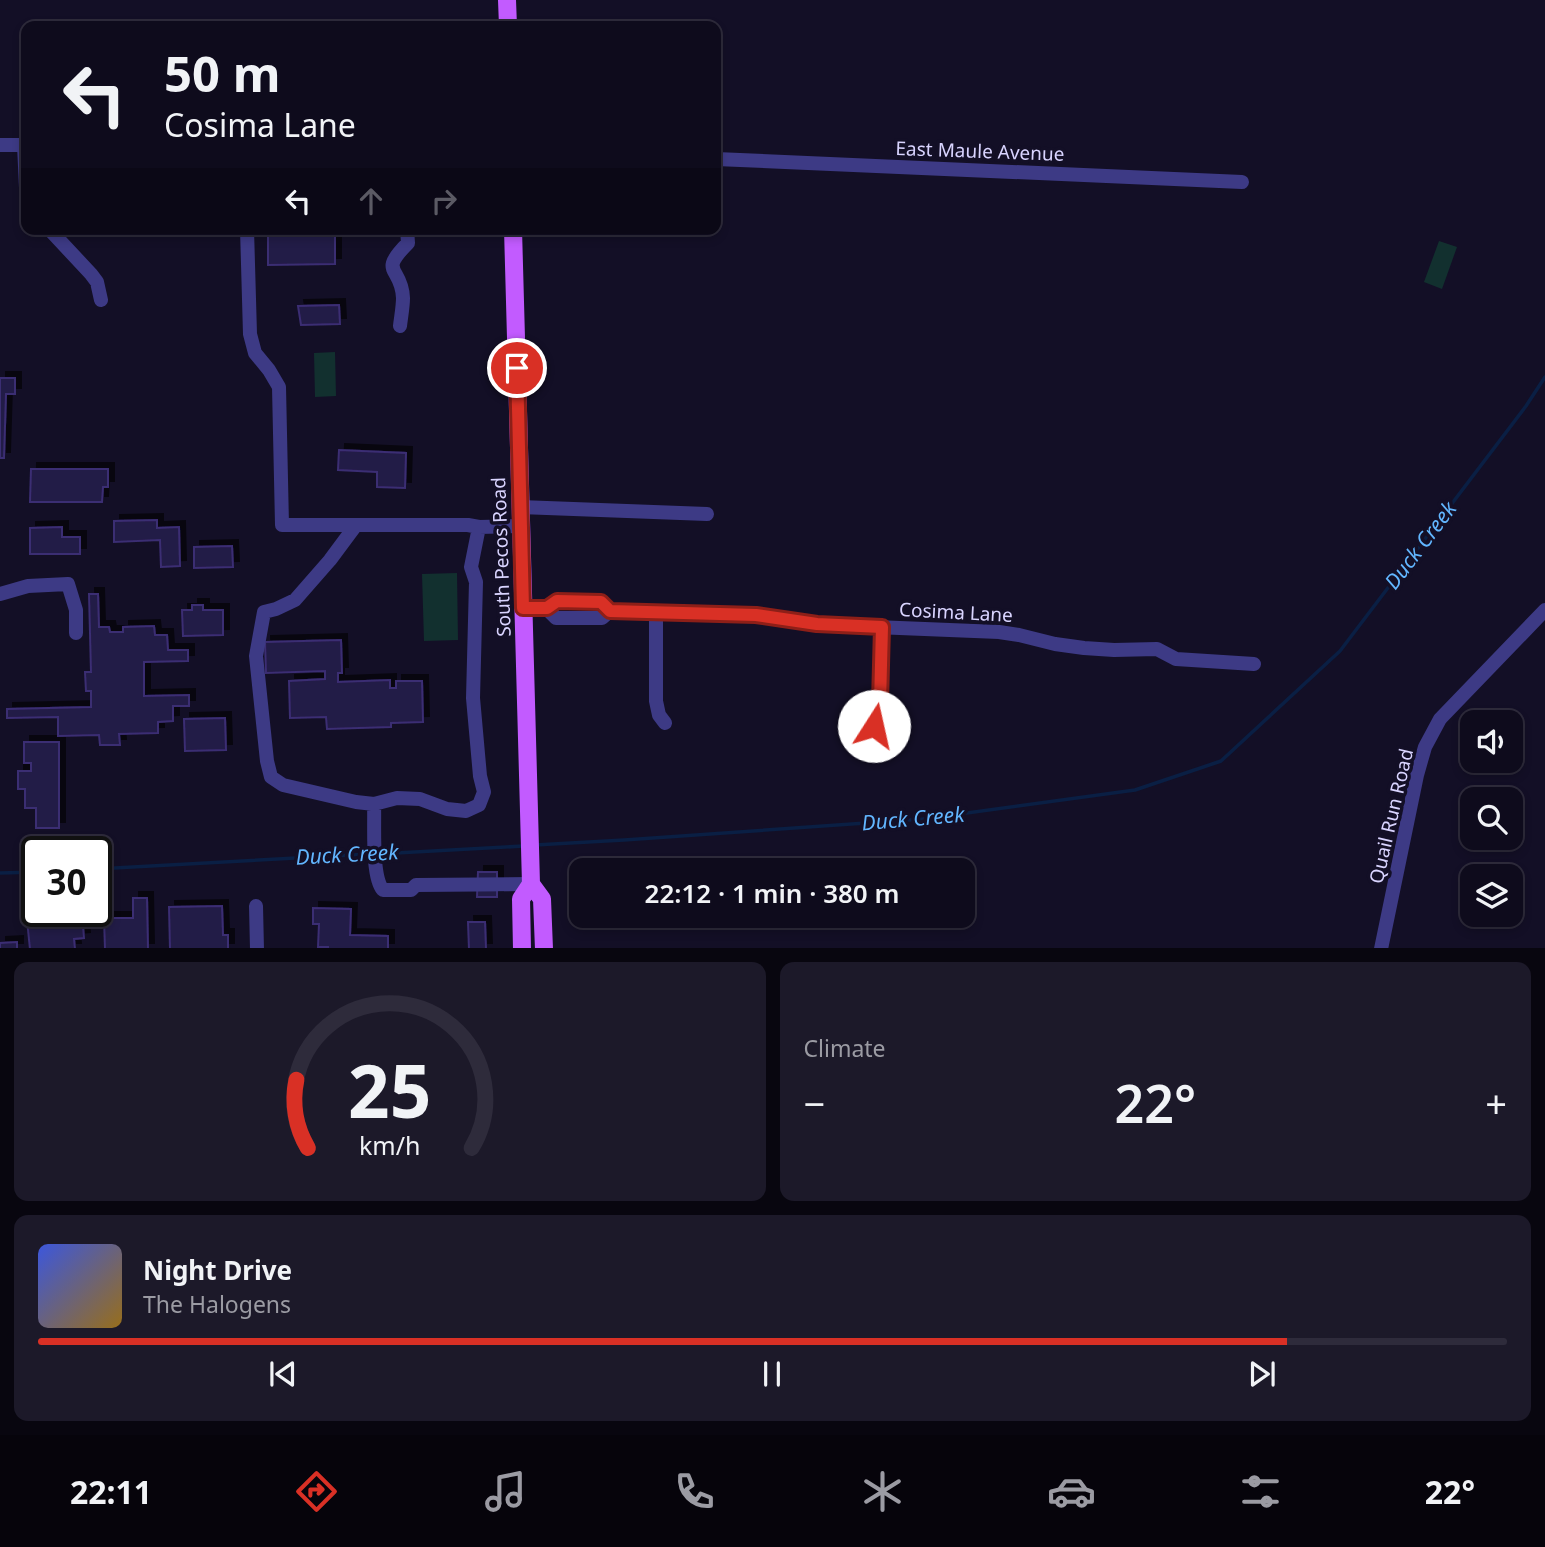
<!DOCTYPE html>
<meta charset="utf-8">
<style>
body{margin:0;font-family:"Noto Sans",sans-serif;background:#1c1929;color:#f1f3f6;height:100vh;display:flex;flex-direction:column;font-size:26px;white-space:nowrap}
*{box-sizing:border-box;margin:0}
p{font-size:23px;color:#9b9ba3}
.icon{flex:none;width:38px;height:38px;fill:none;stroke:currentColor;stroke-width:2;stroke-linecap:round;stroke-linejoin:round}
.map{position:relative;height:948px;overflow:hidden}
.drawer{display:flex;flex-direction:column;gap:14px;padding:14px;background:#08060f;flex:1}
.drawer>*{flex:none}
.guide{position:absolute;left:21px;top:21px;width:700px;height:214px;border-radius:14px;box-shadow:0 4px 10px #0003,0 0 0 2px #2e2b3b;background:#0e0b1c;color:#f1f3f6;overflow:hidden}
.controls{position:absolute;left:1460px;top:710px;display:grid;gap:14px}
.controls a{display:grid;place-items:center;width:63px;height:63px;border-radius:14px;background:#0e0b1c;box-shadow:0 4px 10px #0003,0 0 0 2px #2e2b3b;font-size:35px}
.speed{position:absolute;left:21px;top:836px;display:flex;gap:14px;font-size:35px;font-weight:700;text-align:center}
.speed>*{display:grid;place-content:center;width:91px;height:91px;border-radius:50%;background:#0e0b1c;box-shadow:0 4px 10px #0003,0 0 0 2px #2e2b3b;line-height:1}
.speed .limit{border:4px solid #111;border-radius:10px;background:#fff;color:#111}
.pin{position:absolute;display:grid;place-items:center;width:60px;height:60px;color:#fff;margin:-30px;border:4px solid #fff;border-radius:50%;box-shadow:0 2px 7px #0007}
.me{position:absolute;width:77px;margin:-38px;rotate:10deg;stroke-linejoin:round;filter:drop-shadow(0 0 5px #0008)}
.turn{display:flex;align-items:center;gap:24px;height:147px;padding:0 28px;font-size:32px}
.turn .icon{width:91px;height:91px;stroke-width:2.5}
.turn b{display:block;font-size:49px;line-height:60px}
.lanes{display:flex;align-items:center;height:66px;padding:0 28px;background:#0003;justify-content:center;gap:35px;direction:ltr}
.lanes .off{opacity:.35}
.big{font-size:52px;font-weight:600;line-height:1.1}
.drawer .widget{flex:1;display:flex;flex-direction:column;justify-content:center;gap:10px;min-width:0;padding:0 24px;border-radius:14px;background:#1c1929}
.drawer .dial{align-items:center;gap:0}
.dial svg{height:182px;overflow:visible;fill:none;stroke:#2e2b3b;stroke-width:7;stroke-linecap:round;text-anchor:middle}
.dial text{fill:#f1f3f6;stroke:none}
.song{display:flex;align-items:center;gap:21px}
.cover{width:84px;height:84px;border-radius:10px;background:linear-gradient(135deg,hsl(230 70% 55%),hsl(40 70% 35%))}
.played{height:7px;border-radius:4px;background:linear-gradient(90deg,#d93025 85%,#2e2b3b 85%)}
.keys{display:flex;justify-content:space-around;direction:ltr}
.heat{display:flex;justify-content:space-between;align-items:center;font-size:38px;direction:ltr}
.drawer .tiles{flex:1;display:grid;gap:14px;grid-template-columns:1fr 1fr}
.widget:last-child{grid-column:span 2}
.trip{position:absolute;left:569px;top:858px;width:406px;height:70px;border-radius:14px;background:#0e0b1c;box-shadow:0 4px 10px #0003,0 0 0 2px #2e2b3b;font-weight:600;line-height:70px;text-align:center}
.dock{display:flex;height:112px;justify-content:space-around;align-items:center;background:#06040b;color:#9b9ba3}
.dock .icon{width:49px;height:49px}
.dock .on{color:#d93025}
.dock b{font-size:32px;color:#f1f3f6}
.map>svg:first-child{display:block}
.green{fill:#12302f}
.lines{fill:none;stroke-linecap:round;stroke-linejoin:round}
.stream{stroke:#0a1f44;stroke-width:3.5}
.building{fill:#241b47;stroke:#3b2d73;stroke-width:2;filter:url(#shadow)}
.minor{stroke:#3d3a85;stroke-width:14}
.major{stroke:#c25bff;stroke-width:18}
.route-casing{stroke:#8d1f18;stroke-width:18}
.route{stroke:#d93025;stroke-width:12}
.labels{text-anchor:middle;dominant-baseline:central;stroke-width:7;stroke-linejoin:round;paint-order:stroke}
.street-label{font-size:19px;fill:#d9d4ff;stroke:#130f26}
.water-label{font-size:21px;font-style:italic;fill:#62b6ff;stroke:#130f26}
</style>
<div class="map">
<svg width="1545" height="949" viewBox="0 0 1545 949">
<defs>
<filter id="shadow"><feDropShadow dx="6" dy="-6" stdDeviation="0" flood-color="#0009"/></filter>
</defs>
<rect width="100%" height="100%" fill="#130f26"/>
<path class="green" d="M1439 241 1457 247 1442 289 1424 282Z
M335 352 336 396 315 397 314 353Z
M457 573 458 640 424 641 422 574Z"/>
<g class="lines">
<path class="stream" d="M535 845 624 840 923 819 1135 790 1221 761 1340 651 1526 406 1545 377
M378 854 524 846
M96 869 370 854
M0 873 37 872"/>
</g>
<path class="building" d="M268 229H286V234L294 233 293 229H303V233H316V229H335V264L268 265Z
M339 305 340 324 301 325 298 306Z
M0 378H15V394H6L4 458H0Z
M339 450 406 453 405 488 377 487V472L338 470Z
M31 469H108V487H103L102 502H30Z
M157 520V528L179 527 180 566 161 567 160 540 114 542V521Z
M62 527V537H80V554H30V528Z
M232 546 233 567 194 568V547Z
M89 594H98L99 627H109L110 632H123V627L154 626 155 635H167L168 650H188V661L144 662V696L189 695V706H173V721L158 722V733L119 734 120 745H100L99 735 58 736V717L7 718V709L91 707V691H86L85 672H91Z
M192 605H203V610H223V635L183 636 182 610H192Z
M341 640 342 673H338V682L390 680V688H396V681H422L423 722 391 723V727L327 729 326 717 290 718 289 681 325 679V671L266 673 265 642Z
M225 718 226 750 185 751 184 719Z
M24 742H59V828H36V808H25V789H18V771H31V763H24Z
M478 872H497V897H477Z
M133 898H147L148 949H105L104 918H133Z
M222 906 223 935H228V949H170L169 907Z
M313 908 351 909 350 935 388 936V949H328V947H318L319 924H313Z
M82 915 84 938 74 939 75 949H30L27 920Z
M468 922H485L486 949H469Z
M17 942V949H0V943Z"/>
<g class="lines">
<path class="minor" d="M0 145H26
M24 145 26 188
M716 159 1242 182
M49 229 91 274 97 282 101 300
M247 229 250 334 255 353 269 370 279 387 282 525H468L479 527 521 526
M400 326C401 317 403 307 403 298 402 266 377 274 408 243L407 229
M520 507 707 514
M356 525 330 560 295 600 276 609 264 612 256 656 267 761 271 777 283 785 356 802 374 804 397 798 420 799 447 809 466 811 479 805 484 792 480 776 473 698 476 582 471 567 479 527
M0 594 28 586 68 584 76 610V633
M523 608 547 609 557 602H601L610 611
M547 609 556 618H602L610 611 756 615 817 624 850 626 999 632 1019 635 1055 644 1084 648 1114 650 1157 649 1176 659 1254 664
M656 612V701L659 715 665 723
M874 726 880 703 882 627
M374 804C375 823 371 876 383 890H411L416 885 531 884
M256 906 257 949
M1381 949 1417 775 1425 747 1440 719 1545 610"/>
<path class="major" d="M507 0 508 26
M513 229 531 884 521 899 522 949
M531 884 542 899 544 949"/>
</g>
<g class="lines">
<defs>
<path id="route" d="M517 368 523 608H547L557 601 601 602 610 611 756 615 817 624 882 627 880 703 874 726"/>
</defs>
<use href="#route" class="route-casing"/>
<use href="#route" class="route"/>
</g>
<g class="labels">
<g class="street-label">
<text transform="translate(980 151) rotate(2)">East Maule Avenue</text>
<text transform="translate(501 557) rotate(-92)">South Pecos Road</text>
<text transform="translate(956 612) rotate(3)">Cosima Lane</text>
<text transform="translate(1391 816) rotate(-77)">Quail Run Road</text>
</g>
<g class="water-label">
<text transform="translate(1420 545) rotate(-53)">Duck Creek</text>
<text transform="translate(913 818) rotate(-5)">Duck Creek</text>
<text transform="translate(347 854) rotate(-3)">Duck Creek</text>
</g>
</g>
</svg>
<div class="controls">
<a><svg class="icon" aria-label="sound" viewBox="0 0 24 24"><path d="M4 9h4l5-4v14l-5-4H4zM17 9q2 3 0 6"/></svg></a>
<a><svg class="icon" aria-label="search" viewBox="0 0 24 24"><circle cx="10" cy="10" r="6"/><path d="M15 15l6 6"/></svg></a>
<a><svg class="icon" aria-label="layers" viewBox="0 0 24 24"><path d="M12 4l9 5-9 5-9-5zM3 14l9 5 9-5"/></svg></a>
</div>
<div class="speed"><div class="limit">30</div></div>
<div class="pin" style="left:517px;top:368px;background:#d93025"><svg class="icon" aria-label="arrive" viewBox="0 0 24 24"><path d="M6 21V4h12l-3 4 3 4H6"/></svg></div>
<svg class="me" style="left:874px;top:726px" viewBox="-20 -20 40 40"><circle r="19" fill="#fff"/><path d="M0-13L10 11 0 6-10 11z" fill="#d93025"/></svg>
<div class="trip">22:12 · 1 min · 380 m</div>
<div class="guide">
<div class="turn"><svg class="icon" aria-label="left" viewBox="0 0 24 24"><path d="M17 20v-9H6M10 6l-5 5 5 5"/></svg><div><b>50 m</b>Cosima Lane</div></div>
<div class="lanes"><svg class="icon" aria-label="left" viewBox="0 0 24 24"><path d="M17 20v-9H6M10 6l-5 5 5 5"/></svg><svg class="icon off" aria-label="ahead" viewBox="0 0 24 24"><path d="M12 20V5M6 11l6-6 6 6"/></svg><svg class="icon off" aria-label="right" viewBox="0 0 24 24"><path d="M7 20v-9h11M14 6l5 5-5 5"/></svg></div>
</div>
</div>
<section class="drawer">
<div class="tiles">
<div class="widget dial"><svg viewBox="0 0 100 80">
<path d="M14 69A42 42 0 1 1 86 69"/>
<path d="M14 69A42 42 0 0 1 9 39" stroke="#d93025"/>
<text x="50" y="56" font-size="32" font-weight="700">25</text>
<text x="50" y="72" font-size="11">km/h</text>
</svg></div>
<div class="widget"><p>Climate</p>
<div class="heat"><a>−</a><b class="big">22°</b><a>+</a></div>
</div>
<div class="widget">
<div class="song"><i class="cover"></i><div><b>Night Drive</b><p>The Halogens</p></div></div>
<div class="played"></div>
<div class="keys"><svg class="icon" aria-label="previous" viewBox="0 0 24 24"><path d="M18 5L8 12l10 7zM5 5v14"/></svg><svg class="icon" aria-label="pause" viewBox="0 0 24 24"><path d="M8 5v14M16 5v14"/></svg><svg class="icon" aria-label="next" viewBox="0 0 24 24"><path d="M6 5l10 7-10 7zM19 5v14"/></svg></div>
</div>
</div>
</section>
<nav class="dock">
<b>22:11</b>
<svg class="icon on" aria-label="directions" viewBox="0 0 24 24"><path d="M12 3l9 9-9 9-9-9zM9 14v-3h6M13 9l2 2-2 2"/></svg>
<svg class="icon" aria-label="music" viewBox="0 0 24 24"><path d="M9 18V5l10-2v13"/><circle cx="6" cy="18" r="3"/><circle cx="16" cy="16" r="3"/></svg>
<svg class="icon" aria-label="phone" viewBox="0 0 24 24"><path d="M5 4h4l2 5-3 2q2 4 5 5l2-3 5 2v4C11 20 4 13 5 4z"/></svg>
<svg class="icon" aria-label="climate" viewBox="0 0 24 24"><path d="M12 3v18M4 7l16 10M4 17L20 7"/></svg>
<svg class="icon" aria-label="car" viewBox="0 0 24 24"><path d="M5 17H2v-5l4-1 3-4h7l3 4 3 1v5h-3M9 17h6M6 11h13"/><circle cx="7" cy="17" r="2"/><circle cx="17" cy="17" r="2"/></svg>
<svg class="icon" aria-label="filters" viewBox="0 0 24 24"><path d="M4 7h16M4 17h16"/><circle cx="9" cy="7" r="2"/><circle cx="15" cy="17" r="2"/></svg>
<b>22°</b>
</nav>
